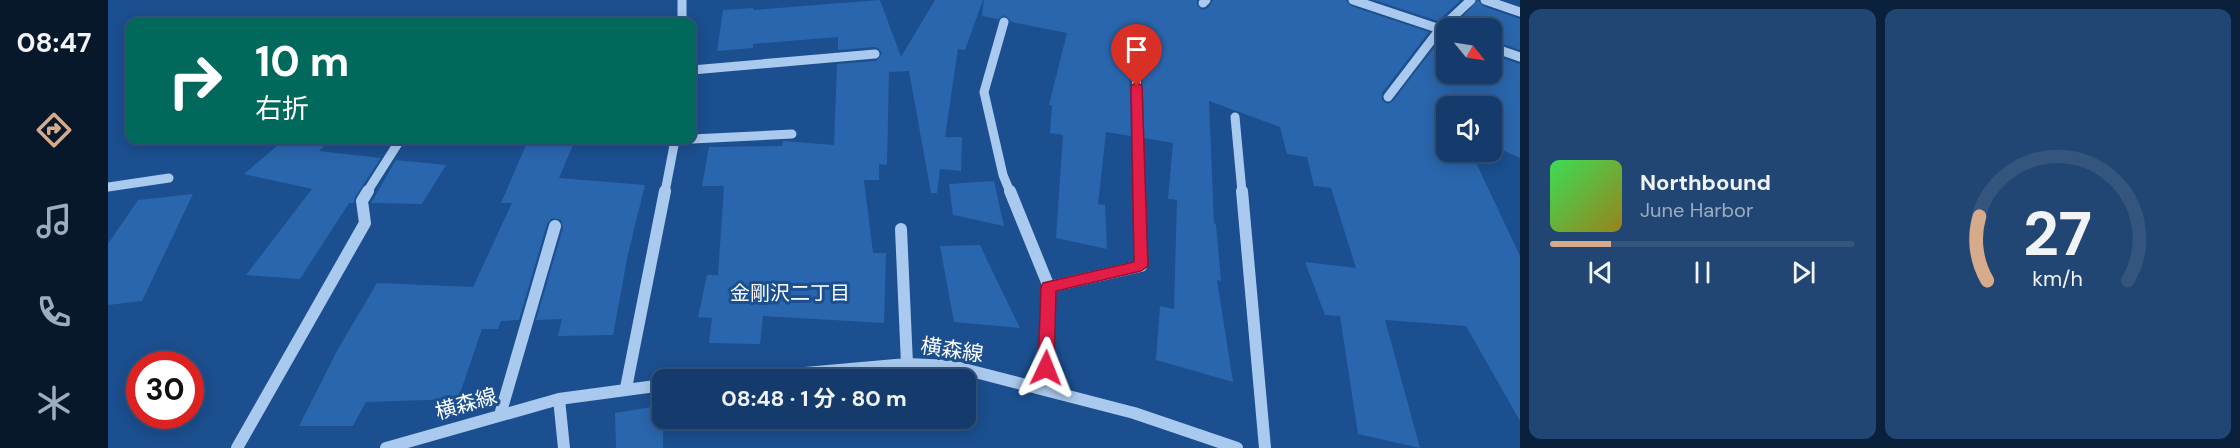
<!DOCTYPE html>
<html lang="ja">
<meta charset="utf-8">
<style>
body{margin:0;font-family:"DM Sans","Noto Sans JP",sans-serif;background:#214673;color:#f1f3f6;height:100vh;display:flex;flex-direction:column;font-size:22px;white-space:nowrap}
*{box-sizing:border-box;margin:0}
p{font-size:20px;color:#9dadc1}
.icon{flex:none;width:33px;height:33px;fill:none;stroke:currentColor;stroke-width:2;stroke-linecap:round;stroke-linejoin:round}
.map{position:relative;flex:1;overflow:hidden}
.details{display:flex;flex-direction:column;gap:9px;padding:9px;background:#0b203b;width:720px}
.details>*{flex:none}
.hud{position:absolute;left:18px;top:18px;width:570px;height:126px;border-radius:12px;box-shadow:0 3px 15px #0003,0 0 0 2px #33557e;background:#00695c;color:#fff;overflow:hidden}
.needle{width:39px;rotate:120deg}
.controls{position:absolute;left:1328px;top:18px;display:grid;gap:12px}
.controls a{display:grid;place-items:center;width:66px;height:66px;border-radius:12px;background:#143b6b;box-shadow:0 3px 15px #0003,0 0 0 2px #33557e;font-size:30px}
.speed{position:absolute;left:18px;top:351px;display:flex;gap:12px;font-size:30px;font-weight:700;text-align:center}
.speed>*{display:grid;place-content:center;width:78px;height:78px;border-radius:50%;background:#143b6b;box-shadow:0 3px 15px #0003,0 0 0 2px #33557e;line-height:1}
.speed .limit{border:9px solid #d22;background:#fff;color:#111}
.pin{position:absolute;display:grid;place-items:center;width:51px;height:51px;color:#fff;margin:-62px -26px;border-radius:50% 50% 50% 0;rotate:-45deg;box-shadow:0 0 6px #0007}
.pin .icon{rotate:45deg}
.me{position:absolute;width:66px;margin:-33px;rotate:2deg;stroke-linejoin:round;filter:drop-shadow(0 0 4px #0008)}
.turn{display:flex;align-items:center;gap:21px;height:126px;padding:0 30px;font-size:27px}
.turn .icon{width:78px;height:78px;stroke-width:2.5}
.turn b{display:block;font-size:42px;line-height:51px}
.details .widget{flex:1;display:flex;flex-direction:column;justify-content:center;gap:9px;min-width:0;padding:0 21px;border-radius:12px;background:#214673}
.details .dial{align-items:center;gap:0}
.dial svg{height:156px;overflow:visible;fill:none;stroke:#33557e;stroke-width:7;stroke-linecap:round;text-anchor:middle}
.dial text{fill:#f1f3f6;stroke:none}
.song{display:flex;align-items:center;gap:18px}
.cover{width:72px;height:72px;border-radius:9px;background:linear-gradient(135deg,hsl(130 70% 55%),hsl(50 70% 35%))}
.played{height:6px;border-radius:3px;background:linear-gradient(90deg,#d6ab8b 20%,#33557e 20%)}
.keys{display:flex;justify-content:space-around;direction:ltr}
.details .tiles{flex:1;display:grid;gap:9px;grid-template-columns:repeat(2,1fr)}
.trip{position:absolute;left:544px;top:369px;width:324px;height:60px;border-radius:12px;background:#143b6b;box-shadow:0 3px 15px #0003,0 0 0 2px #33557e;font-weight:700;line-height:60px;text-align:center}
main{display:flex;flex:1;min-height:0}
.menu{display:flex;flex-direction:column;width:108px;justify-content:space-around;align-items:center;background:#08182b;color:#9dadc1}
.menu .icon{width:42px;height:42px}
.menu .on{color:#d6ab8b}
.menu b{font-size:27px;color:#f1f3f6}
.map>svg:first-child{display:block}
.building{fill:#2a66ad}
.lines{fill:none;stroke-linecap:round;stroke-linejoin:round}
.minor-far1{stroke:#a9c9ee;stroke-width:9}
.minor{stroke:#a9c9ee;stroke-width:12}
.route{fill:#e11d48;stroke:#92132f;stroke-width:1.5}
.labels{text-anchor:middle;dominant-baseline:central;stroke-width:6;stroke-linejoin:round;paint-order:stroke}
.neighbourhood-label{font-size:20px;fill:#fff;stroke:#1b4f8f}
.near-street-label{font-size:21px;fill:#fff;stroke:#1b4f8f}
</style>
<main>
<nav class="menu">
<b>08:47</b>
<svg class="icon on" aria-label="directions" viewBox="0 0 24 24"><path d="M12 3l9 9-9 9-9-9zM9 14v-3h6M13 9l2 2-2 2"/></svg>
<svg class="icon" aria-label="music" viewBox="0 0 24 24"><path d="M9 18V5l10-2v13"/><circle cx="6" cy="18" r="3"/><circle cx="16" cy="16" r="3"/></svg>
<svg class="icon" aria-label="phone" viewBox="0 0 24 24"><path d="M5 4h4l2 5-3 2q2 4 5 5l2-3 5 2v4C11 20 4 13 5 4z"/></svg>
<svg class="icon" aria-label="climate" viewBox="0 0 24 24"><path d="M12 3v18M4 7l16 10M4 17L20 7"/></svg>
</nav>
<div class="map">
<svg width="1412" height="448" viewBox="0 0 1412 448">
<rect width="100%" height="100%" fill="#1b4f8f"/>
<path class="building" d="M772 0 793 57 827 0H875L857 50 850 49 837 137H854L853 171 832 169 829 193H823L801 71 781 72 779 165 771 164V180H756L765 253H778L776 323 655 316 652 344 601 343 604 318 590 317 599 275H610L616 186H594L601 147 674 146 675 141 726 145 729 64 768 61 774 54 772 50 767 47 730 50V37L645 44V48L609 51 615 10 645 8V10Z
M876 0H1089V5L1094 10 1100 8 1105 0H1238L1243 6 1321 32 1274 93V100L1280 104 1285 101 1334 37 1338 38V74H1383V54L1412 64V158L1383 145V106H1338V152H1363L1412 256V421L1358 326 1277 320 1312 448 1250 434 1232 316 1217 315 1197 262 1248 268 1223 188 1206 186 1199 157 1179 154 1172 127 1101 101 1106 223 1108 224 1113 281 1109 280 1125 382 1048 360 1052 306 1066 309 1069 200 1060 199 1065 143 1036 138 1034 60 1027 56 1021 63 1023 136 998 132 990 204 997 205 999 249 948 238 955 135 942 133 944 105H941L959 33 903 22 897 15 890 19 874 16Z
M1266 0H1353L1330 21Z
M1370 0 1375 6 1412 19V50L1383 40V28H1344Z
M176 140H222L211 151 273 158 247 197 246 203H241L192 279 138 275 204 189 136 174Z
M420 140H467L451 178 537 185 520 254 505 335 450 336 454 319 428 320 455 228 453 220 444 218 439 224 411 320 393 321 390 329H374L350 399 258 402 245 426H191L230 349 269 283 365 287 404 203H393Z
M288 160 338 165 314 204 263 203Z
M886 181 896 226 845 215 841 184Z
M85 194 34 301 0 305V244L30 200Z
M872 245 892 287 912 328 846 322 832 246Z
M555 405V448H508L507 413Z"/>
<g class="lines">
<path class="minor-far1" d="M574 0V22
M1245 0 1338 31
M1377 0 1412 12
M1095 3 1098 0
M896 22 876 92 895 175 902 192
M1383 47 1412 57
M1028 63 1031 192
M584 70 767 54
M1280 97 1332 29 1363 0
M1127 117 1134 192
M584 139 684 134
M0 187 61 178
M259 192 292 140
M557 192 567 140"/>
<path class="minor" d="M902 191 941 287 937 388
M1134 191 1157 448
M793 229 799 364
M941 287 1033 266 1031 191
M616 380 799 364 844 366 1026 413 1129 448
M518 388 557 191
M451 399 456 448
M392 415 447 226
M129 448 257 223 254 201 260 191
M278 448 451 399 555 385"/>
</g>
<path class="route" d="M1029 82 1034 86 1040 266 1033 271 948 291 946 368 944 373 938 375 932 373 930 368 933 287 935 283 1026 262 1023 86Z"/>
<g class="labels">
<g class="neighbourhood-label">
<text x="682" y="293">金剛沢二丁目</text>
</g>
<g class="near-street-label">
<text transform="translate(844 350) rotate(8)">横森線</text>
<text transform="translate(358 404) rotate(-16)">横森線</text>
</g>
</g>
</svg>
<div class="controls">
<a><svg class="needle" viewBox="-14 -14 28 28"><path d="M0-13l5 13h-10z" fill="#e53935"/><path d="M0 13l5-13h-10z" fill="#9dadc1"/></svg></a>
<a><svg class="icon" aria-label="sound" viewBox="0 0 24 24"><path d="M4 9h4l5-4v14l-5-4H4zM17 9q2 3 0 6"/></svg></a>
</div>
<div class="speed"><div class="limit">30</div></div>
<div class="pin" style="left:1029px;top:86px;background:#d93025"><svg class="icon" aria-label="arrive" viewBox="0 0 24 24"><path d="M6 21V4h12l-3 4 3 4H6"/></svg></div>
<svg class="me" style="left:938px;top:368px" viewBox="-20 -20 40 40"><path d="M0-17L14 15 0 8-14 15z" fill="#e11d48" stroke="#fff" stroke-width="4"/></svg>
<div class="trip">08:48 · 1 分 · 80 m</div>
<div class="hud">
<div class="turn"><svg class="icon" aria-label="right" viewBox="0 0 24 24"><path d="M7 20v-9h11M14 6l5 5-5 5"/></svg><div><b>10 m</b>右折</div></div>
</div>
</div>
<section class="details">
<div class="tiles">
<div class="widget">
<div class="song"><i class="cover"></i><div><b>Northbound</b><p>June Harbor</p></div></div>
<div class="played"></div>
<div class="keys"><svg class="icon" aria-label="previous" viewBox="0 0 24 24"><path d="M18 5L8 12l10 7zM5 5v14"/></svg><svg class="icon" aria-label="pause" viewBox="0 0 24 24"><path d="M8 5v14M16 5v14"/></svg><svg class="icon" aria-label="next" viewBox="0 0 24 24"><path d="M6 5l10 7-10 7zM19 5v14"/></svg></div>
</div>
<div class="widget dial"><svg viewBox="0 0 100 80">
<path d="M14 69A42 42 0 1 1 86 69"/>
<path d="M14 69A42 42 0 0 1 10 36" stroke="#d6ab8b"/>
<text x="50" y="56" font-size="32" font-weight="700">27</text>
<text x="50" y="72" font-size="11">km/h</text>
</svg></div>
</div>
</section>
</main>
